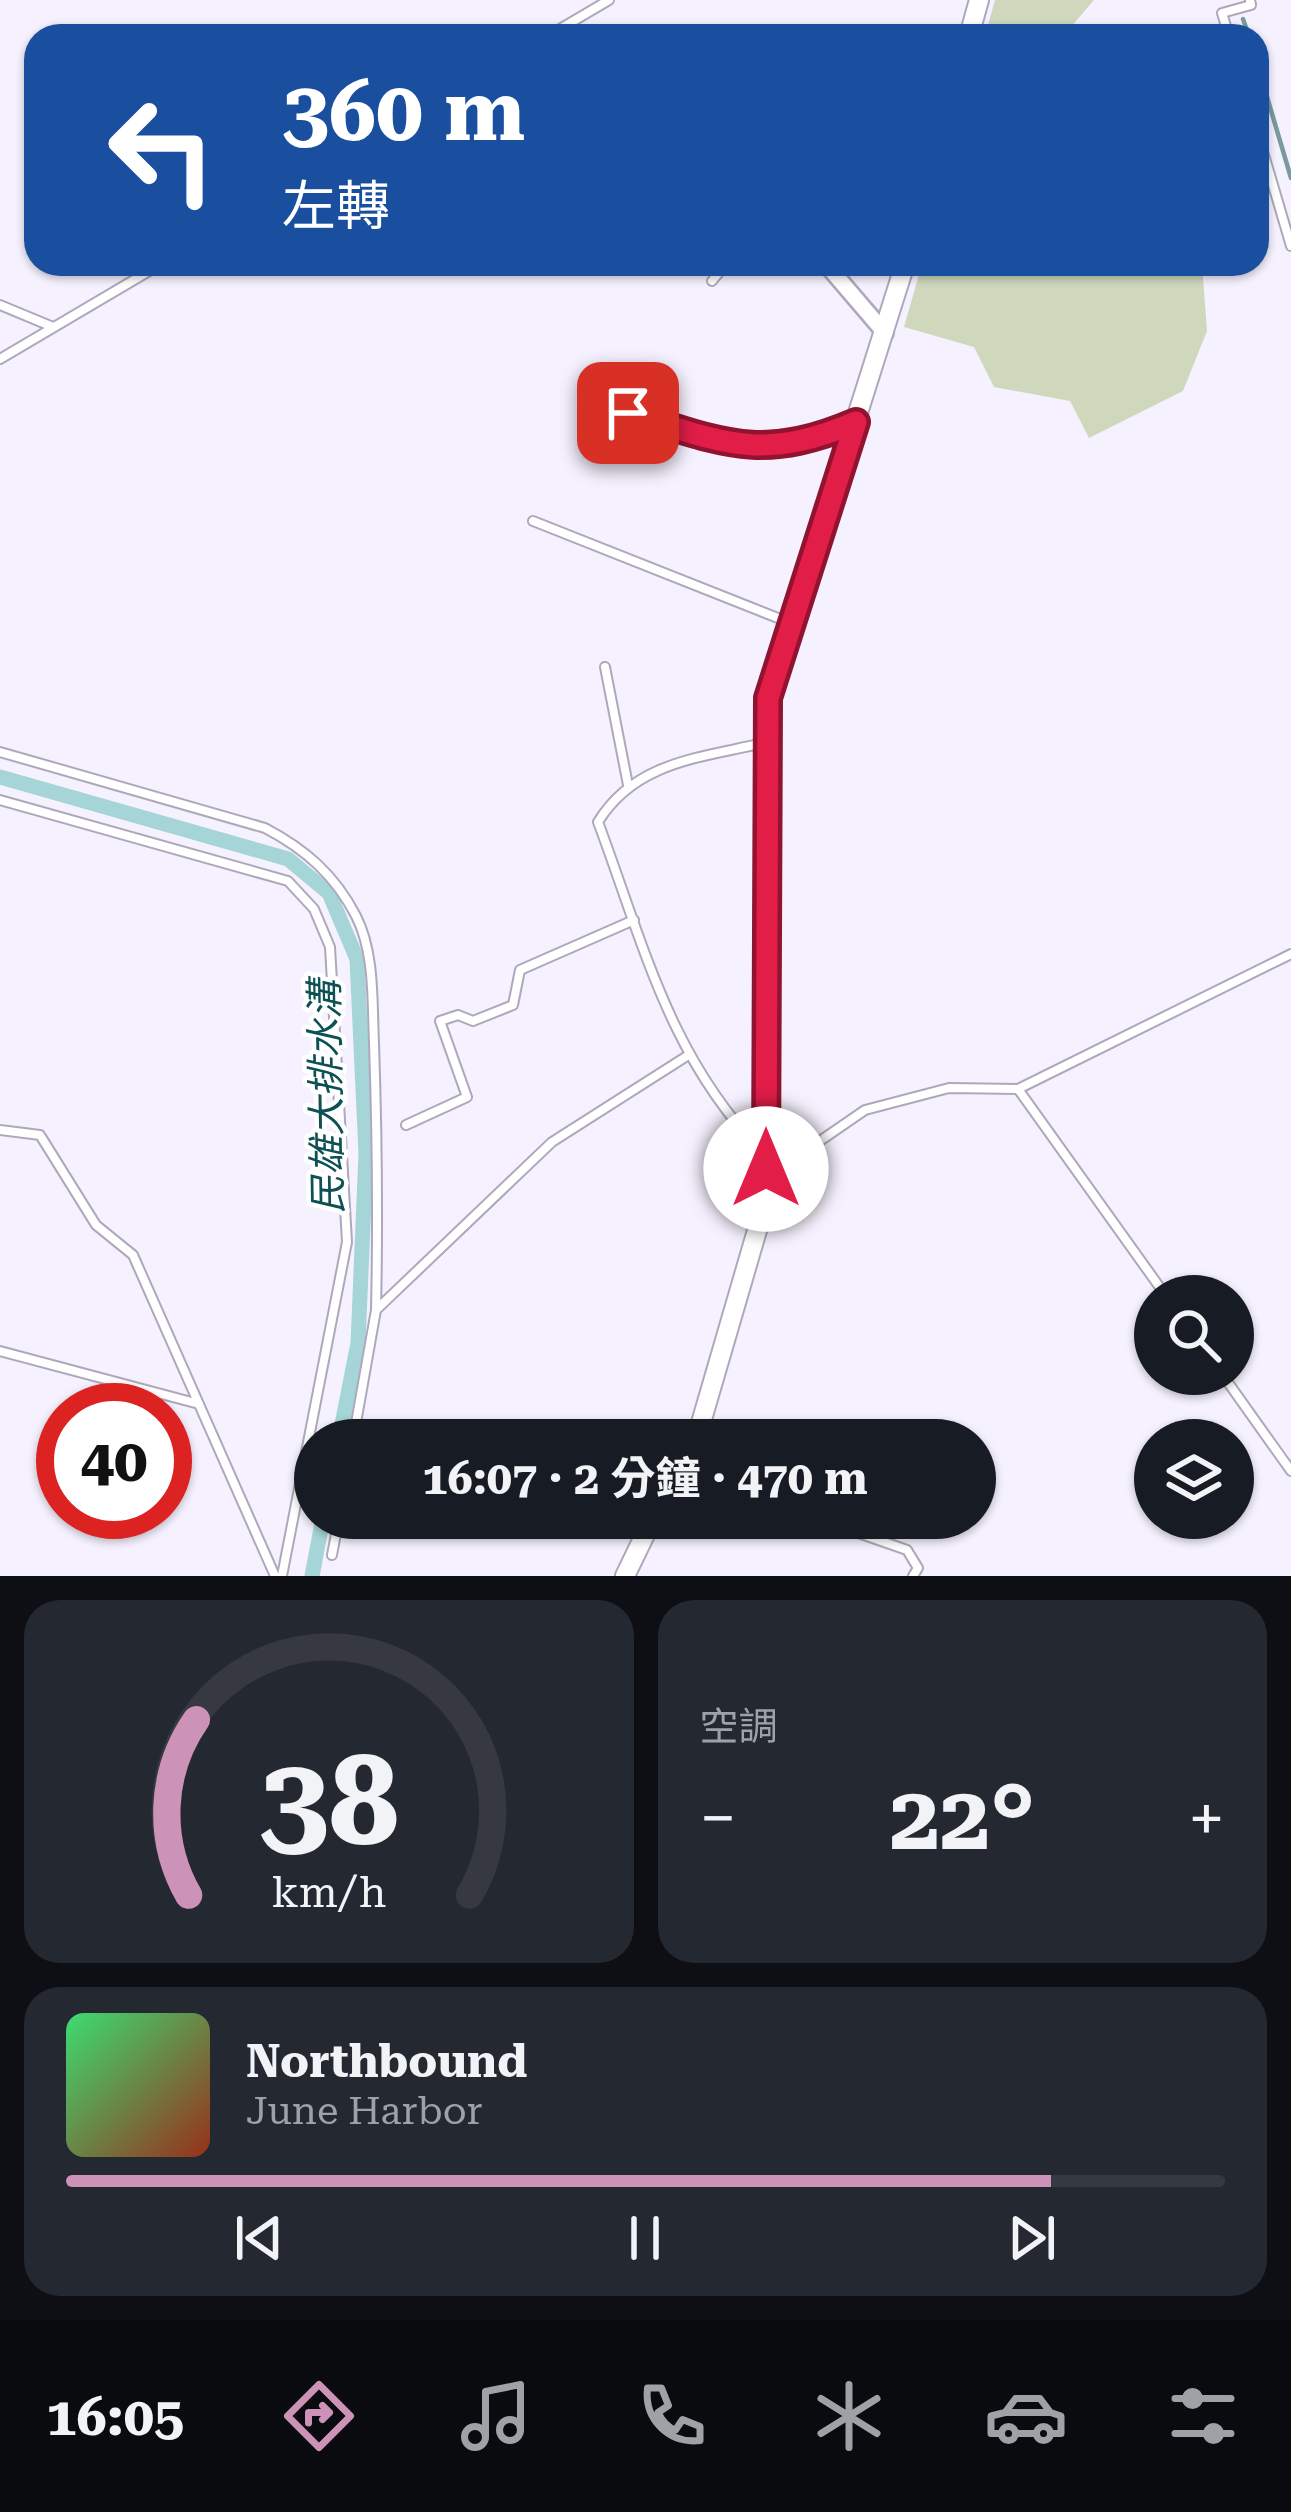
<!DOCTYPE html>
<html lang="zh-TW">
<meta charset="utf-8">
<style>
body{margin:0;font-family:"Roboto Serif","Noto Sans TC",serif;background:#242831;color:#f1f3f6;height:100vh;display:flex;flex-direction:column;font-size:45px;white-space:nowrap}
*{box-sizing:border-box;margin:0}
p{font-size:39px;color:#9ea1a6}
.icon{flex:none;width:66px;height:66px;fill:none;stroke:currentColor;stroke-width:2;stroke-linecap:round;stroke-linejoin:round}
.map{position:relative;height:1576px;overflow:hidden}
.details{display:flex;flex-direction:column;gap:24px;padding:24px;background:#0d0f14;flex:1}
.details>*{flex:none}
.top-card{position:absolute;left:24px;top:24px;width:1245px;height:252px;border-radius:36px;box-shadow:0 3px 9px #0004;background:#1a4fa0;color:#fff;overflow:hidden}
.fabs{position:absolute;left:1134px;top:1275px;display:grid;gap:24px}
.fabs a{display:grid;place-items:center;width:120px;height:120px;border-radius:50%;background:#171b24;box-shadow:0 3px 9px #0004;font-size:60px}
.speed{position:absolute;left:36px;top:1383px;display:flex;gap:24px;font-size:60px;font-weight:700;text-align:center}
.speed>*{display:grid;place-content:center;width:156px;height:156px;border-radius:50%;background:#171b24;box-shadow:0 3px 9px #0004;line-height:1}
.speed .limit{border:18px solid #d22;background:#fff;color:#111}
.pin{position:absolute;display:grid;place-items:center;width:102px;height:102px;color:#fff;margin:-51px;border-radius:24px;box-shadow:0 6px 18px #0006}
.me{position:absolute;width:132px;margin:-66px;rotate:0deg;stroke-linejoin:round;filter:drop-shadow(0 0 9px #0008)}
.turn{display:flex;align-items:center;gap:42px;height:252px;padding:0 60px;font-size:54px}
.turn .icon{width:156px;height:156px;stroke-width:2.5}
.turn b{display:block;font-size:84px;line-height:102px}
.big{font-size:90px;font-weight:700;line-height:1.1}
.details .tile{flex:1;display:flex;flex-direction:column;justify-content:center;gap:18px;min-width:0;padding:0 42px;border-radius:36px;background:#242831}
.details .dial{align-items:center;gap:0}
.dial svg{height:312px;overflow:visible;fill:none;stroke:#363941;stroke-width:7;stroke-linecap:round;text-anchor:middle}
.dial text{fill:#f1f3f6;stroke:none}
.song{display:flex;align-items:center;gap:36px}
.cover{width:144px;height:144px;border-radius:18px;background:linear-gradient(135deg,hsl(140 70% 55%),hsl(10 70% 35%))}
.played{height:12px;border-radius:6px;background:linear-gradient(90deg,#cc92b8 85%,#363941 85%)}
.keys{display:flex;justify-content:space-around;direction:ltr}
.heat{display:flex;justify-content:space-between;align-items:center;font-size:66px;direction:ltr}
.details .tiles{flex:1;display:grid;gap:24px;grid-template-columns:1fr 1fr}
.tile:last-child{grid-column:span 2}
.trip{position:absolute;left:294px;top:1419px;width:702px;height:120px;border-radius:60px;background:#171b24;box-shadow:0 3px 9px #0004;font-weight:700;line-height:120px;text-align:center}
.dock{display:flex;height:192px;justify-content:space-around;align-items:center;background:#090b0e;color:#9ea1a6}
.dock .icon{width:84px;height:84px}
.dock .selected{color:#cc92b8}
.dock b{font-size:54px;color:#f1f3f6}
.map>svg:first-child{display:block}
.green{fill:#cfd8bd}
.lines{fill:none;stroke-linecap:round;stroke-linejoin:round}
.stream{stroke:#7a9a9e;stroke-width:4.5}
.canal{stroke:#a6d5d7;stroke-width:15}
.service-casing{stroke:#afa8bc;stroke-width:12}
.minor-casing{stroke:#afa8bc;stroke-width:20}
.tertiary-casing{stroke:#afa8bc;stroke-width:22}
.service{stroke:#fff;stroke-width:8}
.minor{stroke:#fff;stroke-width:15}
.tertiary{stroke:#fff;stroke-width:18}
.route-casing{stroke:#92132f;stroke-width:30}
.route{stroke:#e11d48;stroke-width:21}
.labels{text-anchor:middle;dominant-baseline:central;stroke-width:9;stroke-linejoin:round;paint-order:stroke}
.water-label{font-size:39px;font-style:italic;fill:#0e5155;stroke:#fff}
</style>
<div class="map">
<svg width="1291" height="1576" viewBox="0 0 1291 1576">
<rect width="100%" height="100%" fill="#f5f1fe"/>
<path class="green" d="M995 0H1094L1071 27V36H985Z
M922 264H1202L1207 331 1183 391 1089 438 1070 401 994 387 974 347 904 327Z"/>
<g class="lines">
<path class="stream" d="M1243 19 1249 36
M1257 63 1291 178"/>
<path class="canal" d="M0 777 288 859 329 893 357 959 366 1154 358 1343 339 1440
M312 1576 323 1518"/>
<defs>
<path id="service" d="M548 36 609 0
M1229 36 1222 13 1251 5 1250 0
M1257 131 1291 246
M712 281 726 264
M0 305 53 327
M0 359 161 264
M585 413C696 414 731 475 850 425
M533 521 788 622
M605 667 628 785
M0 752 265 828C305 849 335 875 356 916 375 953 372 1002 374 1043 377 1132 378 1221 376 1310
M0 800 288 881 314 909 330 947 347 1242 282 1576
M1018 1089 1166 1296
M406 1125 467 1097 440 1021 458 1015 473 1021 513 1005 520 970 634 920
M0 1130 40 1135 96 1225 133 1255 275 1576
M763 1153C669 1057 644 945 598 822 635 762 699 758 763 743
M766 1178 865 1110 949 1088 1018 1089 1291 954
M0 1351 199 1404
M1222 1374 1291 1471
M353 1440 376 1310 552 1142 687 1056
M773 1518 841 1527 907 1550 918 1568 913 1576
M332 1555 339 1518"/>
<path id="minor" d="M826 264 885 333"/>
<path id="tertiary" d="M969 36 979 0
M696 1440 765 1203 768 698 905 264
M625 1576 653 1518"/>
</defs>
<use href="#service" class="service-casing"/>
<use href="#minor" class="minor-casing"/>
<use href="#tertiary" class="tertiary-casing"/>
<use href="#service" class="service"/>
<use href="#minor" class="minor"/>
<use href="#tertiary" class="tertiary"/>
</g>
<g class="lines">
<defs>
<path id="route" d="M628 413C722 442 760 463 856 422L768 698 766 1169"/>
</defs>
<use href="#route" class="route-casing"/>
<use href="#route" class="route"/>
</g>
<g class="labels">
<g class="water-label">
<text transform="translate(327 1097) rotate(-91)">民雄大排水溝</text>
</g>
</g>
</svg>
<div class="fabs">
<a><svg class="icon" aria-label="search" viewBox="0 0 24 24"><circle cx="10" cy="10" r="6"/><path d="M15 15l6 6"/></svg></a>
<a><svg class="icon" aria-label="layers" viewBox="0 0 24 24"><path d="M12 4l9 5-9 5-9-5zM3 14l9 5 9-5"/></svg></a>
</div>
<div class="speed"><div class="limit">40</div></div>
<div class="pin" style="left:628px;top:413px;background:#d93025"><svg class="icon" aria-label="arrive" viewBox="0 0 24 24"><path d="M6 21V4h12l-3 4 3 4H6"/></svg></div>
<svg class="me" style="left:766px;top:1169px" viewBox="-20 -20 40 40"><circle r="19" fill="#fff"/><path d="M0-13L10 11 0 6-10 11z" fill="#e11d48"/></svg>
<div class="trip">16:07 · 2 分鐘 · 470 m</div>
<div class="top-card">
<div class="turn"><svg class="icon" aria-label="left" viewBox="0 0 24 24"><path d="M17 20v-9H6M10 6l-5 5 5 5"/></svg><div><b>360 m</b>左轉</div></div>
</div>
</div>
<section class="details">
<div class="tiles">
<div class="tile dial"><svg viewBox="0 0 100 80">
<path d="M14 69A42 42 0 1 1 86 69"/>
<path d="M14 69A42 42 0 0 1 16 24" stroke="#cc92b8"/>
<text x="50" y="56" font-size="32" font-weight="700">38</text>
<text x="50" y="72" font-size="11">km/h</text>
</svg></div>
<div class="tile"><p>空調</p>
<div class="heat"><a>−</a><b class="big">22°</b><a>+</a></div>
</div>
<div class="tile">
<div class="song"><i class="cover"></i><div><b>Northbound</b><p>June Harbor</p></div></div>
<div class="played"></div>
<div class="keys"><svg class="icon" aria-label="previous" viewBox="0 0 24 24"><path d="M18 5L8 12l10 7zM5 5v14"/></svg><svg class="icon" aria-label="pause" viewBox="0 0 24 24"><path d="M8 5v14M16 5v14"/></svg><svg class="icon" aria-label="next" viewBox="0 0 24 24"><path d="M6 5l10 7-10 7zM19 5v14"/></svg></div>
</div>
</div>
</section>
<nav class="dock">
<b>16:05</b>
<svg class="icon selected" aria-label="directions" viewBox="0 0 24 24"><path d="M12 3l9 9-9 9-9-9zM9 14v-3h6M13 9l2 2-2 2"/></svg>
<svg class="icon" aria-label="music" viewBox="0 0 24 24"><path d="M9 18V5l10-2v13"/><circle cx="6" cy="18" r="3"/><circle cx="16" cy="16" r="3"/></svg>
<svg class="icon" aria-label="phone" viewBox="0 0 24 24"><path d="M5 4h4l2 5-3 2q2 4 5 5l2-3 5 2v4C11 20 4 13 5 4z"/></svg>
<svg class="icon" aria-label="climate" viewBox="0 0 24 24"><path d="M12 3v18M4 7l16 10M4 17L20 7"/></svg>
<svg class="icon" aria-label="car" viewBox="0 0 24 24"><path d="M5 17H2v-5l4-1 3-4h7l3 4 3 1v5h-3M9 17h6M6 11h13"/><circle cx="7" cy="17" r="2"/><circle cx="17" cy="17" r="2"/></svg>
<svg class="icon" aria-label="filters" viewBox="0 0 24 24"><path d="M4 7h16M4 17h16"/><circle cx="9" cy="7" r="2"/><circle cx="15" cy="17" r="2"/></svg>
</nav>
